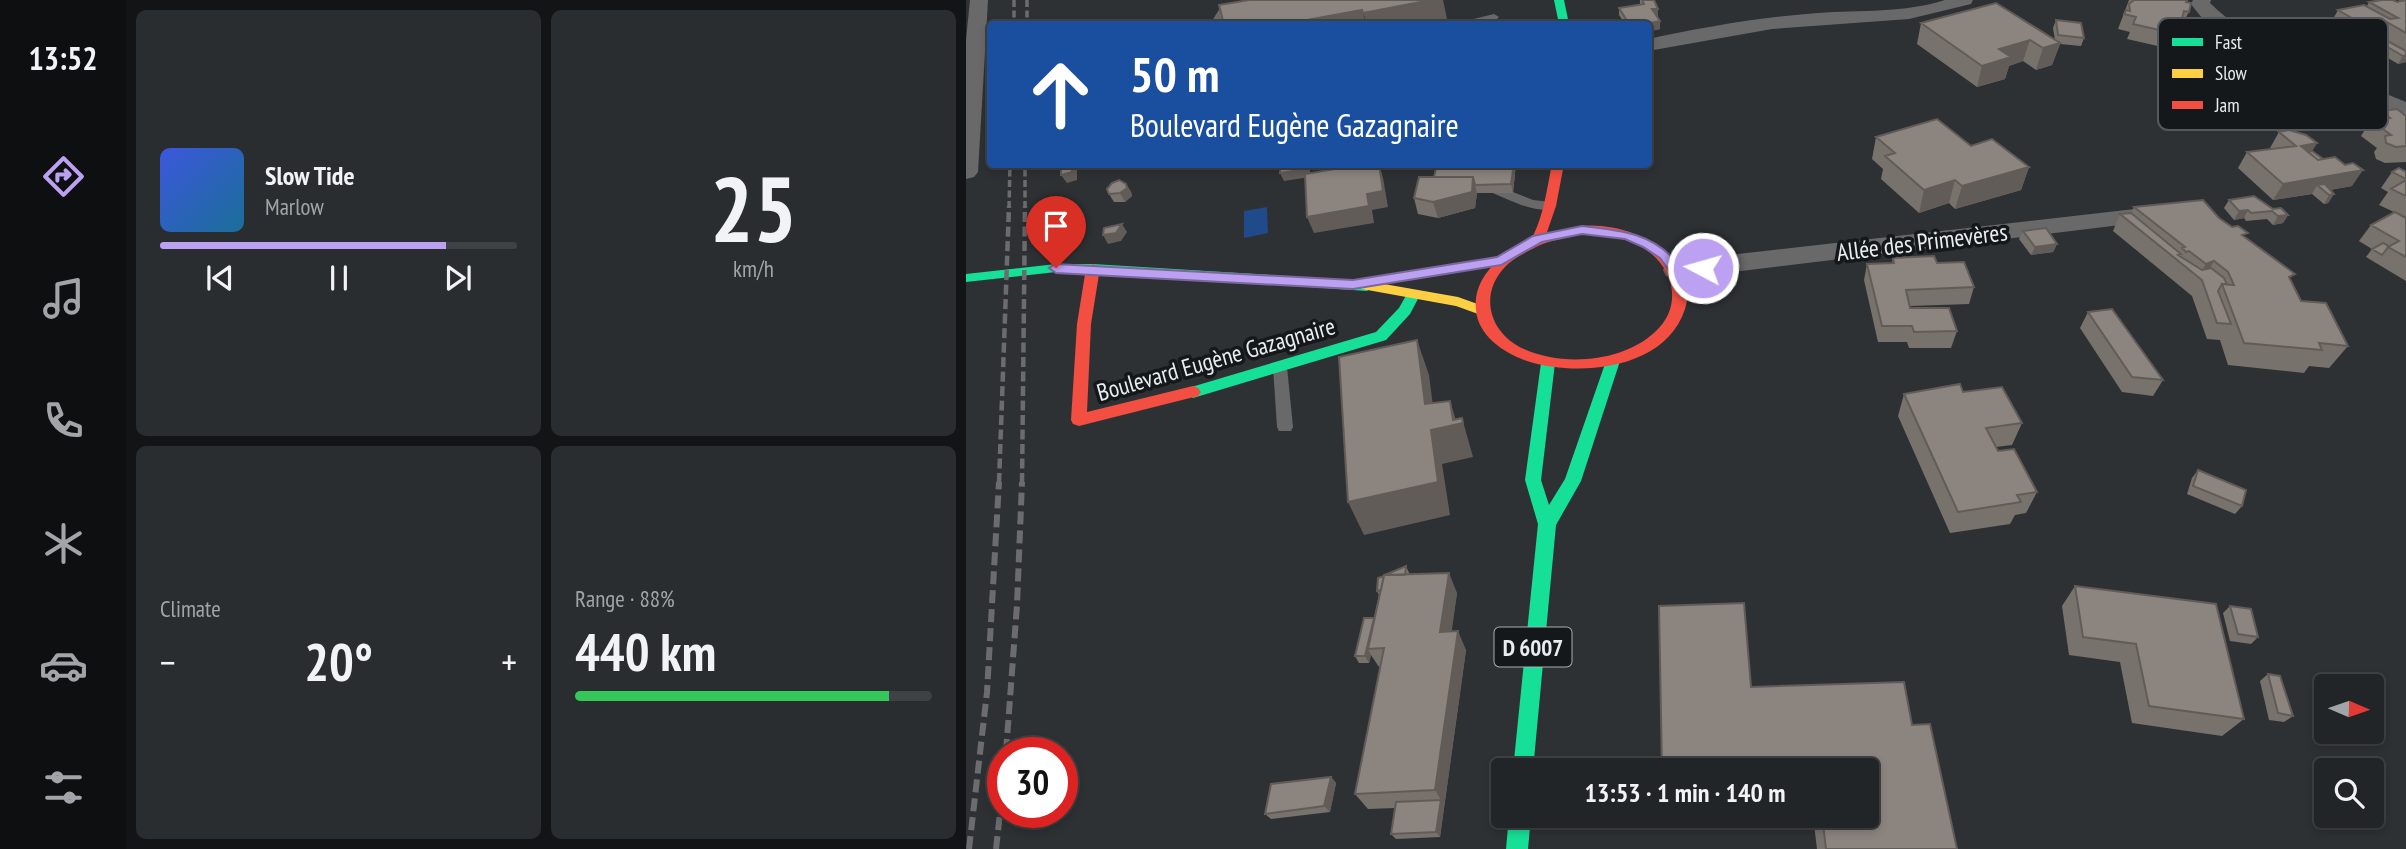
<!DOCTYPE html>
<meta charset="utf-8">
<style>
body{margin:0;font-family:"PT Sans Narrow",sans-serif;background:#2a2d2f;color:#f1f3f6;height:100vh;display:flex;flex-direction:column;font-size:26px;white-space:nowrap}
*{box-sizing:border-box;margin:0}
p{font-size:23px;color:#a2a5a7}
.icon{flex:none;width:38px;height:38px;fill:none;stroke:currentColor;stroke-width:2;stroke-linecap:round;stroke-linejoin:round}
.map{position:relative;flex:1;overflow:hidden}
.side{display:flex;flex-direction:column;gap:10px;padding:10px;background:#131415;width:840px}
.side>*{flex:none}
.banner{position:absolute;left:21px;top:21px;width:665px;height:147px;border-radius:7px;box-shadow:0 4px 10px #0003,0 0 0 2px #3f4244;background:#1a4fa0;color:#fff;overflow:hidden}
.needle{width:46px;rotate:92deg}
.fabs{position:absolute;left:1348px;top:674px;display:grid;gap:14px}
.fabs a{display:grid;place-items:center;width:70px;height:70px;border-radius:7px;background:#222527;box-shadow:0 4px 10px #0003,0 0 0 2px #3f4244;font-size:35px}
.speed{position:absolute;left:21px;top:737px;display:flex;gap:14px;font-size:35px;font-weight:700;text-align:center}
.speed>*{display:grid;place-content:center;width:91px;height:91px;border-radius:50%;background:#222527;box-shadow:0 4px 10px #0003,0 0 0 2px #3f4244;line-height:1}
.speed .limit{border:10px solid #d22;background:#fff;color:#111}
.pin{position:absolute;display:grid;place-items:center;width:60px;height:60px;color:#fff;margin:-72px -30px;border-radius:50% 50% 50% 0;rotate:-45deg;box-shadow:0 0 7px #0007}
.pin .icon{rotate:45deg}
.me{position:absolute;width:77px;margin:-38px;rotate:276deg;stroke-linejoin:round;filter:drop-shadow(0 0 5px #0008)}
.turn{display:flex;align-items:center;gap:24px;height:147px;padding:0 28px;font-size:32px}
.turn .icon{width:91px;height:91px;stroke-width:2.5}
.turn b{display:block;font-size:49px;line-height:60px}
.big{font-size:52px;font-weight:700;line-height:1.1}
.side .tile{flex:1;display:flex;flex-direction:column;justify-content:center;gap:10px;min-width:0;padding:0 24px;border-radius:10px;background:#2a2d2f}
.side .dial{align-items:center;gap:0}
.dial b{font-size:91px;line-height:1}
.song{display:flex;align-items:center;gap:21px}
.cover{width:84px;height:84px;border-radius:10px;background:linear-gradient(135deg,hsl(230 70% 55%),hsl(200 70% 35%))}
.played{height:7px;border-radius:4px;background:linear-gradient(90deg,#bca0f2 80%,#3f4244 80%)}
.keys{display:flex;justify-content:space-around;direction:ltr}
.heat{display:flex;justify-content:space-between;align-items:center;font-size:38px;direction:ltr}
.charge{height:10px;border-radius:5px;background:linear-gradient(90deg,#34c759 88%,#3f4244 0)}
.side .tiles{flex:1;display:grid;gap:10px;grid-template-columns:repeat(2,1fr)}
.trip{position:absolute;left:525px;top:758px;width:388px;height:70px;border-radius:7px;background:#222527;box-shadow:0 4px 10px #0003,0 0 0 2px #3f4244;font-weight:700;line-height:70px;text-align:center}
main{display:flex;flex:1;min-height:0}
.tab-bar{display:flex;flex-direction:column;width:126px;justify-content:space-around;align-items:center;background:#0e0f10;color:#a2a5a7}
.tab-bar .icon{width:49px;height:49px}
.tab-bar .on{color:#bca0f2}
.tab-bar b{font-size:32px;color:#f1f3f6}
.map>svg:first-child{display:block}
.water{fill:#204a89}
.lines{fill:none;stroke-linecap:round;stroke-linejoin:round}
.lane{fill:#6a696a;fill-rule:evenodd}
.street{fill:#6a696a;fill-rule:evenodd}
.fast{fill:#16e098;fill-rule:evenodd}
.slow{fill:#ffcf43;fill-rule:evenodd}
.jam{fill:#f24e42;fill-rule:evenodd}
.rail-far2{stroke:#6c6c6f;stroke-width:3.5;stroke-dasharray:7 3.5;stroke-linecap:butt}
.rail-far1{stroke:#6c6c6f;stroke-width:4.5;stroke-dasharray:10 4.5;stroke-linecap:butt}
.rail{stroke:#6c6c6f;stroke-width:6;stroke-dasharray:13 6;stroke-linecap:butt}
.wall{fill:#78726d}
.shaded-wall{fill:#625c59}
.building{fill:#8c847f;stroke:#625c59;stroke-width:2}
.route{fill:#bca0f2;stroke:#7a689d;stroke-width:2}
.labels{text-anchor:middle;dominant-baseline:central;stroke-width:7;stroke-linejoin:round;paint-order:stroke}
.shield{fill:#15181b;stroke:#a9adb2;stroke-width:2}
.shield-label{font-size:23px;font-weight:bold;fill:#e9edf2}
.street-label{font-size:24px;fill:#e9edf2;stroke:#15181b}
.key{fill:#15181b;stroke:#55585c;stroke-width:2}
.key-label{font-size:19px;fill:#e9edf2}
</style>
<main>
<nav class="tab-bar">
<b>13:52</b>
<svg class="icon on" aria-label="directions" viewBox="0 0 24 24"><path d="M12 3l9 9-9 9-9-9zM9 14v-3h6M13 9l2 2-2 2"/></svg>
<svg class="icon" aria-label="music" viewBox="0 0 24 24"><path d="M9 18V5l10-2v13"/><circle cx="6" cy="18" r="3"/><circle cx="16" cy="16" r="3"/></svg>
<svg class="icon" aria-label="phone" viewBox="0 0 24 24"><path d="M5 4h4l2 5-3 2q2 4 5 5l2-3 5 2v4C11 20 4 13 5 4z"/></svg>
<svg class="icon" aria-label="climate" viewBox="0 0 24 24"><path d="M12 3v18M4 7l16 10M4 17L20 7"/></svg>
<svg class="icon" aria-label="car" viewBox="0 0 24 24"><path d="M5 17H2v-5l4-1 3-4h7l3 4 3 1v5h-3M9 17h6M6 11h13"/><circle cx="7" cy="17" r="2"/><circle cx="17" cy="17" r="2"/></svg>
<svg class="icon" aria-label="filters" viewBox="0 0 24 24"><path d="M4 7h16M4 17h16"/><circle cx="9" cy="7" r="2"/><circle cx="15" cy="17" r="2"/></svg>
</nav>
<section class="side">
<div class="tiles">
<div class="tile">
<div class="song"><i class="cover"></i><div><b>Slow Tide</b><p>Marlow</p></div></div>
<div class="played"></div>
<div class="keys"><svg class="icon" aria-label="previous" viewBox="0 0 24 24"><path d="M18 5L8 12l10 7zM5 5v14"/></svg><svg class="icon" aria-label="pause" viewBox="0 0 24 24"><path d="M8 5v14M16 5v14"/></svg><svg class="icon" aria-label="next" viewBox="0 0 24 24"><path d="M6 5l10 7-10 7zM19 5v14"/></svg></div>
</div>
<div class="tile dial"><b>25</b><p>km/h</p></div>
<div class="tile"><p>Climate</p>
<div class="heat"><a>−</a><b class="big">20°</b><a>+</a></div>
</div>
<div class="tile"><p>Range · 88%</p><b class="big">440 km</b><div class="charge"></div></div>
</div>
</section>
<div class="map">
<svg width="1440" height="849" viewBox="0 0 1440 849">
<rect width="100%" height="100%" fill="#2e3134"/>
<path class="water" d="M301 207 302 233 278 238V211Z"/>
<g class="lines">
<path class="lane" d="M271 3 276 6 274 8 262 10 254 24H244L256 5Z
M528 14 533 17 531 19 504 24H487Z
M524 164H536L532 186 567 200 584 202 590 206C575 218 538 197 522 191L520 188Z
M314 362 321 367 327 427 325 431H313L311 427 307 367Z"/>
<path class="street" d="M4 0H22L12 172 8 177 0 179V40Z
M979 0H1007L1005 4 943 19 806 29 682 51V39C738 27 795 17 852 13 894 10 939 13 979 0Z
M1227 0H1245L1244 3C1289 49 1380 77 1440 102V117C1416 111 1392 98 1369 88 1320 67 1257 50 1225 4Z
M1195 206 1204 209 1208 214 1204 219 710 279 700 276 697 270 700 264 710 261Z"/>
<path class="fast" d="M588 0H598L603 24H593Z
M535 256 542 260 540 263 417 284 410 280 417 276Z
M90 264H127L401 281 408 286 401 291 127 272H90L0 282V274Z
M447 290 454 295 444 314 420 340 227 398 219 392 222 388 410 332 433 308 442 292Z
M647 356 654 361 615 481 590 525 567 770H547L572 524 559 480 575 363 582 358 589 363 575 480 583 505 599 479 640 361Z
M543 816H565L562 849H540Z"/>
<path class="slow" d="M401 281 492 297 520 307 522 310 515 315 490 306 396 289 394 286Z"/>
<path class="jam" d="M586 164H598L590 206 580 235C591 232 604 227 616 226 660 221 736 253 719 309 700 369 614 377 564 362 541 355 512 337 510 310 507 281 528 261 550 247 556 244 564 241 567 236 578 214 581 188 586 164ZM616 234C633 235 652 236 668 243 705 259 721 303 689 332 657 362 597 367 558 349 524 334 512 295 539 267 546 259 560 252 570 247 584 240 601 238 616 234Z
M127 264 134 268 125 324 121 412 227 386 232 388 235 392 232 396 113 426 107 424 105 420 111 324 120 268Z"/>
<path class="rail-far2" d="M48 0V24
M61 0V24
M43 208 44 164
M59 208V164"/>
<path class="rail-far1" d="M33 483 43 206
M56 483 59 206"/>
<path class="rail" d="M40 752 51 605 56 482
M3 849 21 692 33 482
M30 849 37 786"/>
</g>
<path class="wall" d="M674 0H688L692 9V17H691L694 21V29L685 31V33H682V24H659L653 15V8L674 4Z
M1163 0H1221L1223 12 1219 19 1217 29 1211 44 1207 43 1205 49 1161 39 1164 32 1152 29Z
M1434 0H1440V62L1432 64 1402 46 1404 43 1385 47 1360 32 1372 10 1401 6 1403 2H1431Z
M1090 20 1118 38 1115 46 1094 44 1086 65 1070 70 1057 61 1043 66 1039 79 1011 87 951 44 955 23 1089 40 1087 28Z
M1283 74 1338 80 1347 107 1328 113 1323 110 1308 114 1283 101 1286 96 1275 89Z
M1416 111 1440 116V162L1419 163 1410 159 1408 152 1411 148 1395 136 1405 120 1410 119Z
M1313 132 1351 143 1346 151 1386 186 1364 190 1368 194 1362 203 1358 204 1346 194 1307 200 1272 168 1281 152 1305 149 1304 148Z
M910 137 1005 146 1063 167 1055 190 989 209 983 203 953 213 915 179 917 169 906 159Z
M471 164H550L547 193H511L509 208 472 218 452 214 448 198 468 177Z
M1426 172H1440V281L1400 257 1406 249 1393 241 1405 225 1428 212 1413 205 1422 192 1415 188Z
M160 184 165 192 166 196 159 202H148L143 194Z
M1263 200 1307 209 1322 215 1317 223 1307 225 1301 219 1280 221 1278 218 1268 220 1258 208Z
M1168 207 1253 218 1279 237 1325 280 1335 301 1382 346 1363 368 1343 366 1338 373 1262 365 1254 340 1241 339 1226 296 1147 231 1154 214 1165 213Z
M1057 231 1091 244 1087 252 1065 255 1053 239Z
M927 258 971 263 1008 287 1003 304 944 306V308L991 331 985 348H943L941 342H912L898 280 901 264 926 263Z
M1122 312 1197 380 1187 396 1156 392 1114 328Z
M997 392 1056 423 1046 445 1030 447 1032 451 1071 492 1060 513 1049 515 1044 524 984 533 932 416 938 394Z
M1232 470 1276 506 1269 514 1221 494 1226 478Z
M440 566 444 575 491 593 485 631 500 650 474 837 430 839 425 834 429 808 402 809 389 794 414 667H413L405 655 403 663H393L389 656 408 618 413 595 411 591Z
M1109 586 1278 719 1256 736 1166 723 1154 662 1103 655 1096 606Z
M1264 606 1292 637 1285 644 1264 641 1257 613Z
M1302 674 1327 716 1318 722 1303 720 1294 681Z
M785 687 946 725 991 849H851L847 816H901Z
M365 777 370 783 364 812 305 819 299 814Z"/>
<path class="shaded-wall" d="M465 0H477L481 19 452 24H401L397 13Z
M686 9H692V17H686Z
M396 10 400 24H319Z
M694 21V29L685 31V25L684 23Z
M1419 21 1408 39 1406 38 1404 43 1385 47 1398 25Z
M1064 40 1057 61 1043 66 1039 79 1011 87 1016 66 1033 49Z
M1094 43 1086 65 1070 70 1077 48Z
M1440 55V62L1432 64 1437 56Z
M1357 91 1347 107 1328 113 1337 97Z
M1332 94 1323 110 1308 114 1317 99Z
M1351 143 1341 159 1335 146Z
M106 164H108L111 169V180L101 183 95 175Z
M340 164H344V177L318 181 314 173Z
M413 164 417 178 422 207 406 210 408 223 348 233 341 217 401 194Z
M548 164H550L547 193 545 184Z
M1063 167 1055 190 989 209 996 186Z
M1397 170 1386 186 1358 191 1351 185 1346 194 1307 200 1317 184Z
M507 177 511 193 509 208 472 218 467 202Z
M989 180 983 203 953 213 958 190Z
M160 184 165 192 166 196 159 202 154 193Z
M1368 194 1362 203 1358 204 1363 195Z
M1282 210 1278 218 1268 220 1273 211Z
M1322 215 1317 223 1307 225 1312 216Z
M156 224 161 232 155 241 142 244 137 235Z
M1091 244 1087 252 1065 255 1069 247Z
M1248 261 1236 282 1232 277 1240 264Z
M451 340 463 375 470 429 487 420 484 401 491 424 496 418 507 457 476 464 484 515 398 535 382 502 459 404Z
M483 573 491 593 483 651 474 632Z
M408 618 402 649 405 655 403 663 399 656Z
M492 631 500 650 474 837 470 832 475 800 469 790Z
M365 777 370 783 364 812 358 806Z"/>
<path class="building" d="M283 0H465L397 13 396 10 319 24H258L253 5Z
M676 0H688L692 9H686L694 21 684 23 685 25 663 24 653 8 678 4Z
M1168 0H1221L1220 2 1225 3 1223 12 1218 11 1216 18 1220 19 1217 29 1213 28 1211 34 1167 24 1170 17 1158 14 1160 10 1164 11 1163 4Z
M1416 0H1427L1431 2 1440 0V33L1419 21 1398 25 1372 10 1398 5 1424 19 1432 18 1403 2Z
M1030 3 1094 43 1077 48 1064 40 1033 49 1045 57 1016 66 955 23Z
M1090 20 1115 23 1118 38 1092 35Z
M1414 37 1440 51V55L1437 56 1406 38Z
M1431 109 1440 116V146L1430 147 1420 143 1419 136 1425 135 1405 120 1424 118 1416 111Z
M971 119 1005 146 1026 139 1063 167 996 186 989 180 958 190 919 156 929 153 910 137Z
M1323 130 1340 135 1351 143 1335 146 1352 160 1369 157 1379 165 1387 163 1397 170 1317 184 1281 152 1330 146 1313 132Z
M1346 151 1357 159 1352 160 1342 152Z
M95 164H106V172L95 175Z
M315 164H340V169L314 173Z
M398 164H413L417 191 401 194 403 206 341 217 339 174Z
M471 164H548L545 184 509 185 507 177H468Z
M1433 168 1440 172V179L1426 172Z
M453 177H507L506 192 467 202 448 198Z
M153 180 160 184 161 188 154 193 143 194 141 189 146 183Z
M1440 180V196L1425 189Z
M1359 184 1368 194 1363 195 1351 185Z
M1288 196 1307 209 1315 208 1322 215 1312 216 1306 211 1285 213 1282 210 1273 211 1263 200Z
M1237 200 1253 218 1266 227 1272 226 1282 233 1276 235 1329 274 1323 277 1335 301 1360 303 1382 346 1353 343 1356 350 1278 343 1256 284 1268 285 1262 272 1248 261 1240 264 1223 251 1220 252 1216 248 1219 247 1168 207Z
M1429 212 1440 218V257L1422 247 1433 241 1405 225Z
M1165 213 1215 254 1212 255 1236 270 1245 268 1258 278 1261 284H1256L1252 291 1265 324 1251 323 1236 280 1154 214Z
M156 224 150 233 137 235 138 228Z
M1080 228 1091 244 1069 247 1057 231Z
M1417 243 1423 246 1416 255 1406 249Z
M968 256 971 263 998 262 1008 287 940 290 944 308H983L991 331 948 332 946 326H916L901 264 928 263 927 258Z
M1146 309 1197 380 1166 377 1122 312Z
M451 340 459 404 484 401 487 420 496 418 497 423 465 430 472 482 382 502 373 357Z
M994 384 997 392 1036 387 1056 423 1020 428 1032 451 1048 449 1071 492 1051 495 1055 502 992 512 938 394Z
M1232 470 1280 490 1276 506 1227 486Z
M440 566 439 575H419Z
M483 573 474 632 492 631 469 790 389 794 418 648 402 649 418 575Z
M418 576 415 590 411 591 412 578Z
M1109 586 1250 604 1278 719 1183 706 1170 644 1117 637Z
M778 603 785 687 938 682 946 725 964 724 991 849H860L856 816H901V770H696L693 606Z
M1264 606 1285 609 1292 637 1272 634Z
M398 618H408L399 656H389Z
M1302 674 1314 676 1327 716 1312 713Z
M365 777 358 806 299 814 305 784Z
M475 800 470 832 425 834 430 802Z"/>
<path class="route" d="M616 226C654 230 688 233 713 265L737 263 744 268 737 272 710 274 705 273 694 258 677 247 659 239 616 234 576 242 535 265 387 289 90 273 83 268 90 264 387 280 531 257 567 236Z"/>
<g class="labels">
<rect class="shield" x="528.5" y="627.5" width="77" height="39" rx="5"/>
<g class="shield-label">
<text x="567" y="647">D 6007</text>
</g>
<g class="street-label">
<text transform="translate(956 242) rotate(-7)">Allée des Primevères</text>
<text transform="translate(250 359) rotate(-16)">Boulevard Eugène Gazagnaire</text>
</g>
</g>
<rect x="1192" y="18" width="230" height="112" rx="10" class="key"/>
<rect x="1206" y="38" width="31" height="8" fill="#16e098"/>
<rect x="1206" y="69" width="31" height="9" fill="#ffcf43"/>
<rect x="1206" y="101" width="31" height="8" fill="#f24e42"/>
<g class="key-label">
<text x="1249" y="49">Fast</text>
<text x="1249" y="80">Slow</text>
<text x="1249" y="112">Jam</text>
</g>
</svg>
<div class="fabs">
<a><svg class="needle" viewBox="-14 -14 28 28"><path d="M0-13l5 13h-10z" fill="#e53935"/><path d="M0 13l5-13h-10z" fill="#a2a5a7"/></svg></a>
<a><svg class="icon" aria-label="search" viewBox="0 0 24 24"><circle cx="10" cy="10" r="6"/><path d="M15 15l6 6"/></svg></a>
</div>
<div class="speed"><div class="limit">30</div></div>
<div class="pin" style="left:90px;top:268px;background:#d93025"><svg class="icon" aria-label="arrive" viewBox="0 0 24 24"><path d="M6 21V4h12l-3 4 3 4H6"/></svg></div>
<svg class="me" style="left:737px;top:268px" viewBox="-20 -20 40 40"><circle r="17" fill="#bca0f2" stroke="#fff" stroke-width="3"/><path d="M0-11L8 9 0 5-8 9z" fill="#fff"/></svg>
<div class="trip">13:53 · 1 min · 140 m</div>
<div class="banner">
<div class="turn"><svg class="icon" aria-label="ahead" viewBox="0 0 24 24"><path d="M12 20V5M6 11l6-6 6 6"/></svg><div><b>50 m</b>Boulevard Eugène Gazagnaire</div></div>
</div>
</div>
</main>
